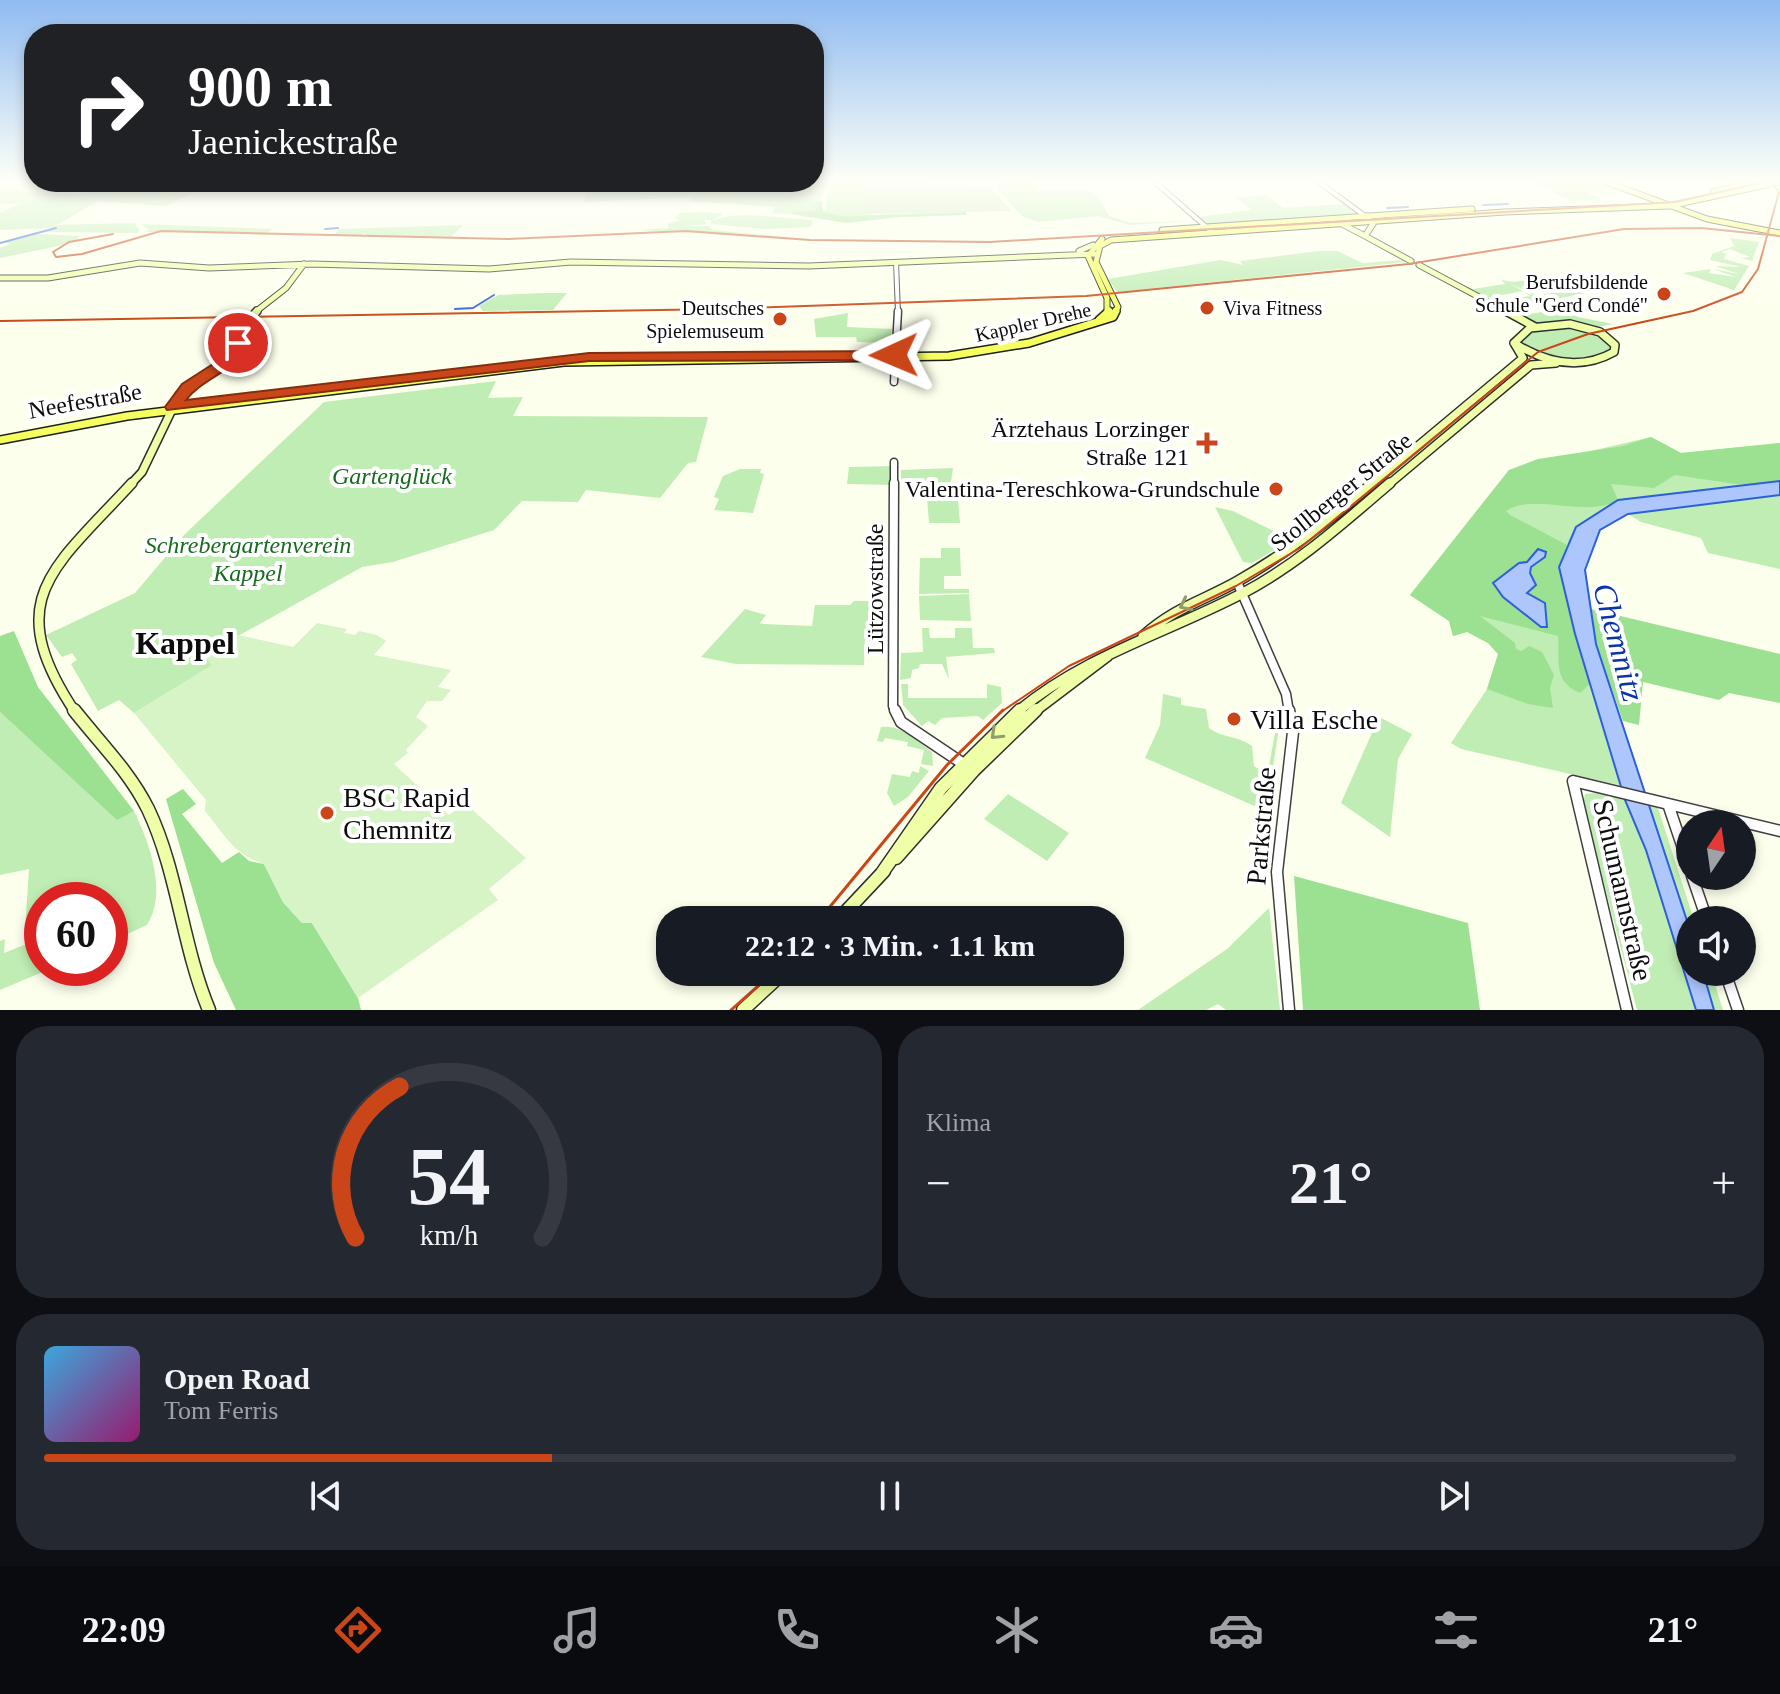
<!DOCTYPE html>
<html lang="de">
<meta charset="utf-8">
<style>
body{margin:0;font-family:Georgia,serif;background:#242831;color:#f1f3f6;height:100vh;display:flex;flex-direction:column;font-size:30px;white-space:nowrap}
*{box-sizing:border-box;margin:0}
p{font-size:26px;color:#9ea1a6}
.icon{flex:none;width:44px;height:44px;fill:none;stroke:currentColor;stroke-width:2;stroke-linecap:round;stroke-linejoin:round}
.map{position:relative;height:1010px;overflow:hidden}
.drawer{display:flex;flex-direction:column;gap:16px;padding:16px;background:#0d0f14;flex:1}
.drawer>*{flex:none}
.banner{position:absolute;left:24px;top:24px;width:800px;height:168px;border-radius:32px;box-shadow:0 4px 12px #0003;background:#202124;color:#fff;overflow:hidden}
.needle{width:52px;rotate:13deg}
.fabs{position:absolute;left:1676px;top:810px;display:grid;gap:16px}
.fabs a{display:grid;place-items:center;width:80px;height:80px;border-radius:50%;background:#171b24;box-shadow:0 4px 12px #0003;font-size:40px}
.speed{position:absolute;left:24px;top:882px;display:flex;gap:16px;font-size:40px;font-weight:700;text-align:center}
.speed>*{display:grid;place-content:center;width:104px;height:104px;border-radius:50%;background:#171b24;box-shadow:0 4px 12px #0003;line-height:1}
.speed .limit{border:12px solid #d22;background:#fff;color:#111}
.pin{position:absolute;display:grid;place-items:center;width:68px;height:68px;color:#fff;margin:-34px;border:4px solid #fff;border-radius:50%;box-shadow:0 2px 8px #0007}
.me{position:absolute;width:88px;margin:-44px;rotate:269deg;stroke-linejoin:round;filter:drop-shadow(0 0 6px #0008)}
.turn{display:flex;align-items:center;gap:28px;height:168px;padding:0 32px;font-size:36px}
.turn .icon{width:104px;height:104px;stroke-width:2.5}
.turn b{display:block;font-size:56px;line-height:68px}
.big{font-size:60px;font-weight:700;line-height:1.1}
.drawer .card{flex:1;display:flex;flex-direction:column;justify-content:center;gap:12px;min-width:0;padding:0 28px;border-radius:32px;background:#242831}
.drawer .dial{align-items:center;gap:0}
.dial svg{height:208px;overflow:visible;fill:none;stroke:#363941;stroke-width:7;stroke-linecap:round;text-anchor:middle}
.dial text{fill:#f1f3f6;stroke:none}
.song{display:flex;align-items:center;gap:24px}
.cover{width:96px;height:96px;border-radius:12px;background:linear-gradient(135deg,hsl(200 70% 55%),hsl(320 70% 35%))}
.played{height:8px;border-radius:4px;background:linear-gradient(90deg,#ca4618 30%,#363941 30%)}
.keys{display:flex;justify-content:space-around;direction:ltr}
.heat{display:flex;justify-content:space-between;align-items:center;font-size:44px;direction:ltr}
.drawer .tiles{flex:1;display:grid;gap:16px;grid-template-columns:1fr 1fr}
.card:last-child{grid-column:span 2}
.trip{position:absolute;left:656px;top:906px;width:468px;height:80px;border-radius:32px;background:#171b24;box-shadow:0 4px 12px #0003;font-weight:700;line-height:80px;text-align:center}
.tabs{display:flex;height:128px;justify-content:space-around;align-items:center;background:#090b0e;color:#9ea1a6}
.tabs .icon{width:56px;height:56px}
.tabs .selected{color:#ca4618}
.tabs b{font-size:36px;color:#f1f3f6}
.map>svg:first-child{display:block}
.green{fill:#c0edb3}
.forest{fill:#9ce091;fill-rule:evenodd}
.cemetery{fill:#cbe3bc}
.pitch{fill:#d6f4c6}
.water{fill:#adc6fc;stroke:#2d60da;stroke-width:2}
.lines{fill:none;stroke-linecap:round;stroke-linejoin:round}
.stream{stroke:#2d60da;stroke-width:2}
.tertiary-far3-casing{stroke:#404040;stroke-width:6}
.tertiary-far2-casing{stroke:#404040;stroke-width:9}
.tertiary-far1-casing{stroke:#404040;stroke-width:11}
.tertiary-casing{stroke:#404040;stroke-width:13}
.secondary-far3-casing{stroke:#2f2f2f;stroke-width:7}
.secondary-far2-casing{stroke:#2f2f2f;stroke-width:10}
.secondary-far1-casing{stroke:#2f2f2f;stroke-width:12}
.secondary-casing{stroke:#2f2f2f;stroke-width:15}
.primary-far1-casing{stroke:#1e1e1e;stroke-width:7}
.primary-casing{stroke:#1e1e1e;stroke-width:10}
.tertiary-far3{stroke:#fff;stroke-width:4}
.tertiary-far2{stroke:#fff;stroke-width:6}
.tertiary-far1{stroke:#fff;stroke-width:8}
.tertiary{stroke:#fff;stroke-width:10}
.secondary-far3{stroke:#eeffa8;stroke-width:5}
.secondary-far2{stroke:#eeffa8;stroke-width:7}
.secondary-far1{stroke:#eeffa8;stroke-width:9}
.secondary{stroke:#eeffa8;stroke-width:12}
.primary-far1{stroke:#f5ff5d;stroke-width:5}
.primary{stroke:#f5ff5d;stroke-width:7}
.tram-far1{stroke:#ca4618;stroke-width:2}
.tram{stroke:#ca4618;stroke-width:3}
.rail{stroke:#ca4618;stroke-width:2}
.oneway{stroke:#949e6a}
.route{fill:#ca4618;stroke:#832e10;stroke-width:2}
.poi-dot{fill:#ca4618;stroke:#fff;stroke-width:3}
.labels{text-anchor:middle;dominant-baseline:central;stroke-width:8;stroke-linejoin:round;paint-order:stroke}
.far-poi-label{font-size:20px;fill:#0d0d0d;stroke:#fff;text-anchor:end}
.far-street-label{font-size:20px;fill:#0d0d0d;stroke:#fff}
.street-label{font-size:24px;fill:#0d0d0d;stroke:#fff}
.poi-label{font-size:24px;fill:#0d0d0d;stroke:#fff;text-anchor:end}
.park-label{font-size:24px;font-style:italic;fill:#176b1f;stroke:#fff}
.near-poi-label{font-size:28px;fill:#0d0d0d;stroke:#fff;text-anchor:start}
.near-street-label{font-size:28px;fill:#0d0d0d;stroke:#fff}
.near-water-label{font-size:32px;font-style:italic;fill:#0b34ab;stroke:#fff}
.district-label{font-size:32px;font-weight:bold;fill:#0d0d0d;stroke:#fff}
</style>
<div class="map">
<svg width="1780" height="1010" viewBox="0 0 1780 1010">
<rect width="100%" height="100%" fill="#fdffed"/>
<path class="green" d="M589 182H828L815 211H793L791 214 771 213 775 207 690 201 691 197 584 202Z
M830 182H905L869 206 870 215 842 216 825 211Z
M995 182H1032L1037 190H1087L1098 196 1109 216 1131 223 1194 221 1129 225 1099 216 1039 222 1023 217 998 190Z
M1531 182H1602L1616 190 1587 192 1601 199 1573 201Z
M0 186 32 193 82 194 93 189H116L190 194 166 206 98 201 59 224 51 225 134 223 140 230 138 233 43 232 39 234 80 236 73 243 0 258V248L10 244 2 242 52 228 0 230V213L20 204H0Z
M1266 195 1283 208 1344 204 1355 214 1207 225 1197 217 1252 210 1236 197Z
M703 212 723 214 712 221C738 209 782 219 813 220L811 227 765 229 711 224V220H704L707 224 685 226H709L713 230 817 240 639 230 684 227 668 228V224L680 220 675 218 680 213Z
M141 224 274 229 264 234 324 236 145 232 149 230Z
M463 225 451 237H563H370L364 233 361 235 364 236 335 235 338 229Z
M1730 238 1759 242 1752 261 1741 258 1750 257 1730 249 1722 252 1726 254 1724 259 1749 266 1734 290 1683 273 1711 269 1709 273 1736 277 1713 269 1739 274 1715 266 1741 267 1710 260 1712 254 1734 246Z
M1318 251H1337L1363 263 1402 260 1407 262 1117 292 1108 279 1220 260 1244 265 1240 261Z
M1540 274 1558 285 1526 291 1511 284 1523 291 1486 298 1464 286 1473 289 1505 284 1502 280 1514 282 1545 277Z
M1570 285 1585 293 1551 300 1578 317 1613 324 1597 327 1564 321 1533 323 1513 313 1523 315 1556 310 1549 305 1554 304 1536 306V296L1533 306 1509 311 1488 299 1497 302 1530 296 1525 293 1533 295 1529 292 1539 295 1571 290 1565 286Z
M543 293H577H567L553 310 483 311 479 306 498 295Z
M848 313 847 327 892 329 890 343 857 342 856 337H816L814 319Z
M1555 324 1606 335 1614 352 1566 364 1514 343 1521 332Z
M496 381 488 398 523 397 513 416 708 417 696 462 688 463 660 498 586 490 578 502 522 501 494 530 393 562 362 567 204 655 213 665 134 713 119 700 98 711 71 664 77 660 72 653 62 657 46 635 135 593 184 535 324 402Z
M1478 398 1484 400 1300 555 1291 550Z
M1651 437 1681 453 1780 443V481L1618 500 1576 527 1567 546 1575 634 1623 786 1461 749 1451 743 1487 689 1498 654 1488 643 1467 632 1453 636 1449 621 1410 595 1509 470Z
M894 466V485L847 484 849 467Z
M953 468 951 482 975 483 978 500H958L960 523H929L926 485 901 484V470Z
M740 469H761L760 473 764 474 753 513 714 510 719 499 714 497 723 476Z
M1780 495V569L1708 553 1701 538 1641 522 1628 514Z
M1215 507 1233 511 1292 540 1252 563 1243 562Z
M941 548H960L961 576H944V589H969V593L919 594 920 558H941Z
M969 594 971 621 920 620 919 596Z
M854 601H869V634L865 636 864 665 736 664 701 657 745 609 766 615 760 623 763 624 812 626 815 605H850Z
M922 628H929L930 638H955V628H972L973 648H994L995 653 946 657 949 679 942 664H920L919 668 912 670 911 678 900 680 901 653 923 652Z
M901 684H908V698H987V684L1001 687 1002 703 983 720 978 716 942 718 935 725 928 721 922 726 903 705Z
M1163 694 1181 698V705L1206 709 1209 728C1222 738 1239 736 1252 746L1254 766 1265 773 1268 771 1276 728H1279L1266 811 1145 758 1160 725Z
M0 712 117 819 134 811C149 842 168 892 147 925L110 942V900H42V968H52L0 990V941L5 939 4 953 34 941 36 927 25 930 29 869 0 875Z
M1379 717 1412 734 1398 759 1390 837 1341 803Z
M881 727C901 724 916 740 932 752L933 766 921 764 924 750 907 746 908 742 885 738 883 742 877 741Z
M920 766 929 771 908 797 894 806 887 793 892 774 910 777 912 771 919 773Z
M1596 793 1658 808 1694 920H1690V972H1711L1723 1010H1637L1583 804 1585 794Z
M1008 794 1069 833 1047 861 984 819Z
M1269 908 1280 1010H1226L1218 1004 1206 1010H1138L1227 949Z"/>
<path class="forest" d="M816 201H822L823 211 842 216 966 212 967 215 901 217 846 223 791 214 793 211H815Z
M1651 437 1681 453 1780 443V481L1749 486 1675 475 1654 488 1611 484 1618 500C1586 519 1534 492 1506 511L1510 515 1567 545 1559 567 1591 683 1580 693C1552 681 1560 660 1558 636L1480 616 1515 643 1516 649 1521 651 1529 646 1542 652 1554 675 1550 688 1553 708 1528 704 1487 689 1498 654 1488 643 1467 632 1453 636 1449 621 1410 595 1509 470 1538 459 1623 446ZM1539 549 1530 573 1536 582 1527 593 1546 607 1541 627 1503 597 1495 580 1519 564 1527 563Z
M1591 609 1780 654V703L1729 693 1719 700 1643 682 1639 725 1623 721 1596 644Z
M14 631 38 687 134 811 117 820 0 712V636Z
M183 789 196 804 182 814 222 863 239 852 249 861 264 864 283 902 302 923H312L358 998 361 1010H236L214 963 166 799Z
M1294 876 1468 923 1480 1010H1303Z"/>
<path class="cemetery" d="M910 182 991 188 1011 211 869 214 865 183Z"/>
<path class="pitch" d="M317 623 347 629 344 633 355 635 359 631 377 635 386 641 374 655 451 670 438 687 451 690 442 701H427L416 717 428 726 406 750 408 753 394 764 449 815 465 803 526 858 489 889 498 900 358 998 312 923H302L283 902 264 864C233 854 225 835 205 811L206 800 134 713 212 665 203 655 238 635 293 647Z"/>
<path class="water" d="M1780 481V495L1628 514 1600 530 1585 570 1596 644 1690 930V972H1703L1714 1010H1696L1646 850 1625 800 1575 634 1559 567 1576 527 1618 500Z
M1538 549 1546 552 1545 557 1531 567 1530 573 1536 585 1527 593 1545 603 1547 627H1541L1503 597 1493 583 1519 563 1527 562Z"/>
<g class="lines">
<path class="stream" d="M1483 205 1508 204
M1387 208 1408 207
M325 229 338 228
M0 243 56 228
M455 309 473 308 494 295"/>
<defs>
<path id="tertiary-far3" d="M1155 182 1212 232
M1319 182 1365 216
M896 262 898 313"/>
<path id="tertiary-far2" d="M894 382 898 311
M894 485V462"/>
<path id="tertiary-far1" d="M894 483 893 706 896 712
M1237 582 1286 694 1289 712"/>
<path id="tertiary" d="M895 710 901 722 965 765
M1289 710 1293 732 1277 872 1289 1010
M1668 804 1690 869
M1692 876 1707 920
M1725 972 1738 1010
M1627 1010 1573 781 1780 831"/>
<path id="secondary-far3" d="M1366 216 1373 224 1365 236 1411 261
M1340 223 1365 236
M1079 251 1093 245
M1419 265 1509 313
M0 278H48L140 263 209 268 312 264 489 269 571 262 809 266 1095 254
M254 313 286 288 304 264"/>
<path id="secondary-far2" d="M1506 311 1535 327
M1570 324 1600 332 1615 345 1614 352C1580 371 1546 363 1514 343L1530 328Z
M130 485 142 472 179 395 238 354 241 348 236 336 257 311
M1371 485 1523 358 1514 343
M1388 485 1531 365 1556 363"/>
<path id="secondary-far1" d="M1143 636C1175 607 1203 601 1238 581 1287 553 1330 519 1373 483
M75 712C0 599 53 569 132 483
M1017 712C1085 655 1167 633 1243 593 1298 564 1343 523 1390 483
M1034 712 1108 656"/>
<path id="secondary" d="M74 710C100 743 129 771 148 809 178 872 182 945 209 1010
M896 858 974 770 1036 710
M882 873 941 788 1020 710
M838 920 884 871
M743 1010 784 972"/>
<path id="primary-far1" d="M1606 182 1707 219 1780 233
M1713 192 1753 182
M1162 230 1472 209
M1102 239 1088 256 1107 298V313
M1115 313 1118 307 1096 262 1100 246 1111 240 1504 212 1669 206 1780 182"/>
<path id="primary" d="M1099 320 1109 311
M0 440 127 416 564 362 949 356 1029 343 1113 317 1116 311"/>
</defs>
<use href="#tertiary-far3" class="tertiary-far3-casing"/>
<use href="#tertiary-far2" class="tertiary-far2-casing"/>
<use href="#tertiary-far1" class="tertiary-far1-casing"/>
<use href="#tertiary" class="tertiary-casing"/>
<use href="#secondary-far3" class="secondary-far3-casing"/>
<use href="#secondary-far2" class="secondary-far2-casing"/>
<use href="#secondary-far1" class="secondary-far1-casing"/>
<use href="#secondary" class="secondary-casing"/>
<use href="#primary-far1" class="primary-far1-casing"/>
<use href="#primary" class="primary-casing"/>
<use href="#tertiary-far3" class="tertiary-far3"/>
<use href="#tertiary-far2" class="tertiary-far2"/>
<use href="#tertiary-far1" class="tertiary-far1"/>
<use href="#tertiary" class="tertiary"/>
<use href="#secondary-far3" class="secondary-far3"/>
<use href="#secondary-far2" class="secondary-far2"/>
<use href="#secondary-far1" class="secondary-far1"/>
<use href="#secondary" class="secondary"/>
<use href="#primary-far1" class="primary-far1"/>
<use href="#primary" class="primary"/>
<path class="tram-far1" d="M53 252 56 257 82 254 161 231 508 239 686 231 810 240 990 242 1675 202 1751 185
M53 252 69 242 113 234
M1001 712 1069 666 1236 586 1300 548 1538 352 1588 334 1693 311 1742 292 1758 269 1779 192 1773 185 1780 182"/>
<path class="tram" d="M819 920 947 765 1003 710
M731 1010 774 972"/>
<path class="rail" d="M0 321 721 309 1086 296 1409 264 1624 229 1701 228 1780 236"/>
</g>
<defs><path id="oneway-chevron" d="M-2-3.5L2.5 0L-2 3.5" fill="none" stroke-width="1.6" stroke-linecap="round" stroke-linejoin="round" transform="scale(2)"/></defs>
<g class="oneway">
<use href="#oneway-chevron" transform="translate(1185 605) rotate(154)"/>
<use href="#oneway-chevron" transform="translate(996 734) rotate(136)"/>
</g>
<linearGradient id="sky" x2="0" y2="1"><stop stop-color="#90bbf0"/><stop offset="0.56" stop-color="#fefff7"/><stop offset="1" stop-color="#fefff7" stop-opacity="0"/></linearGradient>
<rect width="1780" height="323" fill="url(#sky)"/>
<path class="route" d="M238 339 248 348C233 372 203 378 186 400L589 353 894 351 901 355 894 360 589 361 167 410 165 407 182 384 230 353 234 348 231 343Z"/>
<g class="poi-dot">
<circle cx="1664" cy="294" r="8"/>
<circle cx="1207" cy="308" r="8"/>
<circle cx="780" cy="319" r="8"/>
<path d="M1203 431h8v8h8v8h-8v8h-8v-8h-8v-8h8z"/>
<circle cx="1276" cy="489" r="8"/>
<circle cx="1234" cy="719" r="8"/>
<circle cx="327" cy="813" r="8"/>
</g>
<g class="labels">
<g class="far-poi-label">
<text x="1648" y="282">Berufsbildende<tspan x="1648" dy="23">Schule "Gerd Condé"</tspan></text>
<text x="764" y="308">Deutsches<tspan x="764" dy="23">Spielemuseum</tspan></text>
<text x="1223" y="308" text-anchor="start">Viva Fitness</text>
</g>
<g class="far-street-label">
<text transform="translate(1033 322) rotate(-13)">Kappler Drehe</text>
</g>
<g class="street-label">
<text transform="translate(85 401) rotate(-10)">Neefestraße</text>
<text transform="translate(1341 492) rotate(-39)">Stollberger Straße</text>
<text transform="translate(875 589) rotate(-90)">Lützowstraße</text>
</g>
<g class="poi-label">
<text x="1189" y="429">Ärztehaus Lorzinger<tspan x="1189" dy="28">Straße 121</tspan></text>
<text x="1260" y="489">Valentina-Tereschkowa-Grundschule</text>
</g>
<g class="park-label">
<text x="392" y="476">Gartenglück</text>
<text x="248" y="545">Schrebergartenverein<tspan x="248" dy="28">Kappel</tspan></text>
</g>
<g class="near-poi-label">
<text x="1250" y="719">Villa Esche</text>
<text x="343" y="797">BSC Rapid<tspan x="343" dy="32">Chemnitz</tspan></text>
</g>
<g class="near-street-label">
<text transform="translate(1261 826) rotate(-85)">Parkstraße</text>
<text transform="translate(1623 890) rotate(77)">Schumannstraße</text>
</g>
<g class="near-water-label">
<text transform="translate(1619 642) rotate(75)">Chemnitz</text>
</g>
<g class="district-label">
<text x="185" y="643">Kappel</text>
</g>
</g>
</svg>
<div class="fabs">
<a><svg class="needle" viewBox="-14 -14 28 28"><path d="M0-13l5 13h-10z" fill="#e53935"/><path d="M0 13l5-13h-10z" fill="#9ea1a6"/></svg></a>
<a><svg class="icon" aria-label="sound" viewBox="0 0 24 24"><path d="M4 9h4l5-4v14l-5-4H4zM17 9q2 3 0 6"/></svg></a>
</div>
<div class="speed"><div class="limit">60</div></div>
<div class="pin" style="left:238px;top:343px;background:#d93025"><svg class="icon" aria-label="arrive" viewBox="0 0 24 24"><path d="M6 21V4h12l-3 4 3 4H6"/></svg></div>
<svg class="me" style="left:894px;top:355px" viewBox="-20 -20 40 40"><path d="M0-17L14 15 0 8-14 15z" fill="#ca4618" stroke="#fff" stroke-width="4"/></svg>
<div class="trip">22:12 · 3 Min. · 1.1 km</div>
<div class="banner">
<div class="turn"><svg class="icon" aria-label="right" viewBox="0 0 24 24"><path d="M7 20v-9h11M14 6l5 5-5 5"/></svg><div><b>900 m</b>Jaenickestraße</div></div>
</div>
</div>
<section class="drawer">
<div class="tiles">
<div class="card dial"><svg viewBox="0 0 100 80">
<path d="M14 69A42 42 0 1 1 86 69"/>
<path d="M14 69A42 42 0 0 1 31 11" stroke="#ca4618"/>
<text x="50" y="56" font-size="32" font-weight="700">54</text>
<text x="50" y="72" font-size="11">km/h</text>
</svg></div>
<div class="card"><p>Klima</p>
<div class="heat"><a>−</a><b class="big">21°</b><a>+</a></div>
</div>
<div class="card">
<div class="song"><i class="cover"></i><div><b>Open Road</b><p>Tom Ferris</p></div></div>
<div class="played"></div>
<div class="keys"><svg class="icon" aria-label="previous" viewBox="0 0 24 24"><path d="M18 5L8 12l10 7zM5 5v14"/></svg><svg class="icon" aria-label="pause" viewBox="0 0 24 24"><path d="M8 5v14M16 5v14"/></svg><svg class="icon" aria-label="next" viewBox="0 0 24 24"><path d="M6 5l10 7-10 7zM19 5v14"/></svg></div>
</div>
</div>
</section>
<nav class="tabs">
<b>22:09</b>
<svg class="icon selected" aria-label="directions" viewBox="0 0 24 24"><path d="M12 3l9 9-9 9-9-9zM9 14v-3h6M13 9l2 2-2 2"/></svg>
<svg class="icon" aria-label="music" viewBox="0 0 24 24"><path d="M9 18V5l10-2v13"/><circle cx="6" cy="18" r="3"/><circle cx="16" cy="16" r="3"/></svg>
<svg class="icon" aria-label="phone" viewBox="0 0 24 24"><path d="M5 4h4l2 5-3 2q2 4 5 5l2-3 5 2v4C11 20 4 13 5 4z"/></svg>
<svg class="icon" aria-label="climate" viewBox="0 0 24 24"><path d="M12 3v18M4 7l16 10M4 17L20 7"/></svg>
<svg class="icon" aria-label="car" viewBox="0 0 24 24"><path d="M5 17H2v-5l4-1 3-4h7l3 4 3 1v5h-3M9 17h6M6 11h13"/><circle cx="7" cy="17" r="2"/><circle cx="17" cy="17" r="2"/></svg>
<svg class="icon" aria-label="filters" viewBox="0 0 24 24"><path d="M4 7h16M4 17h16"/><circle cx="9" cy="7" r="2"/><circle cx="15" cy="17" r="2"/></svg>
<b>21°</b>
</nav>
